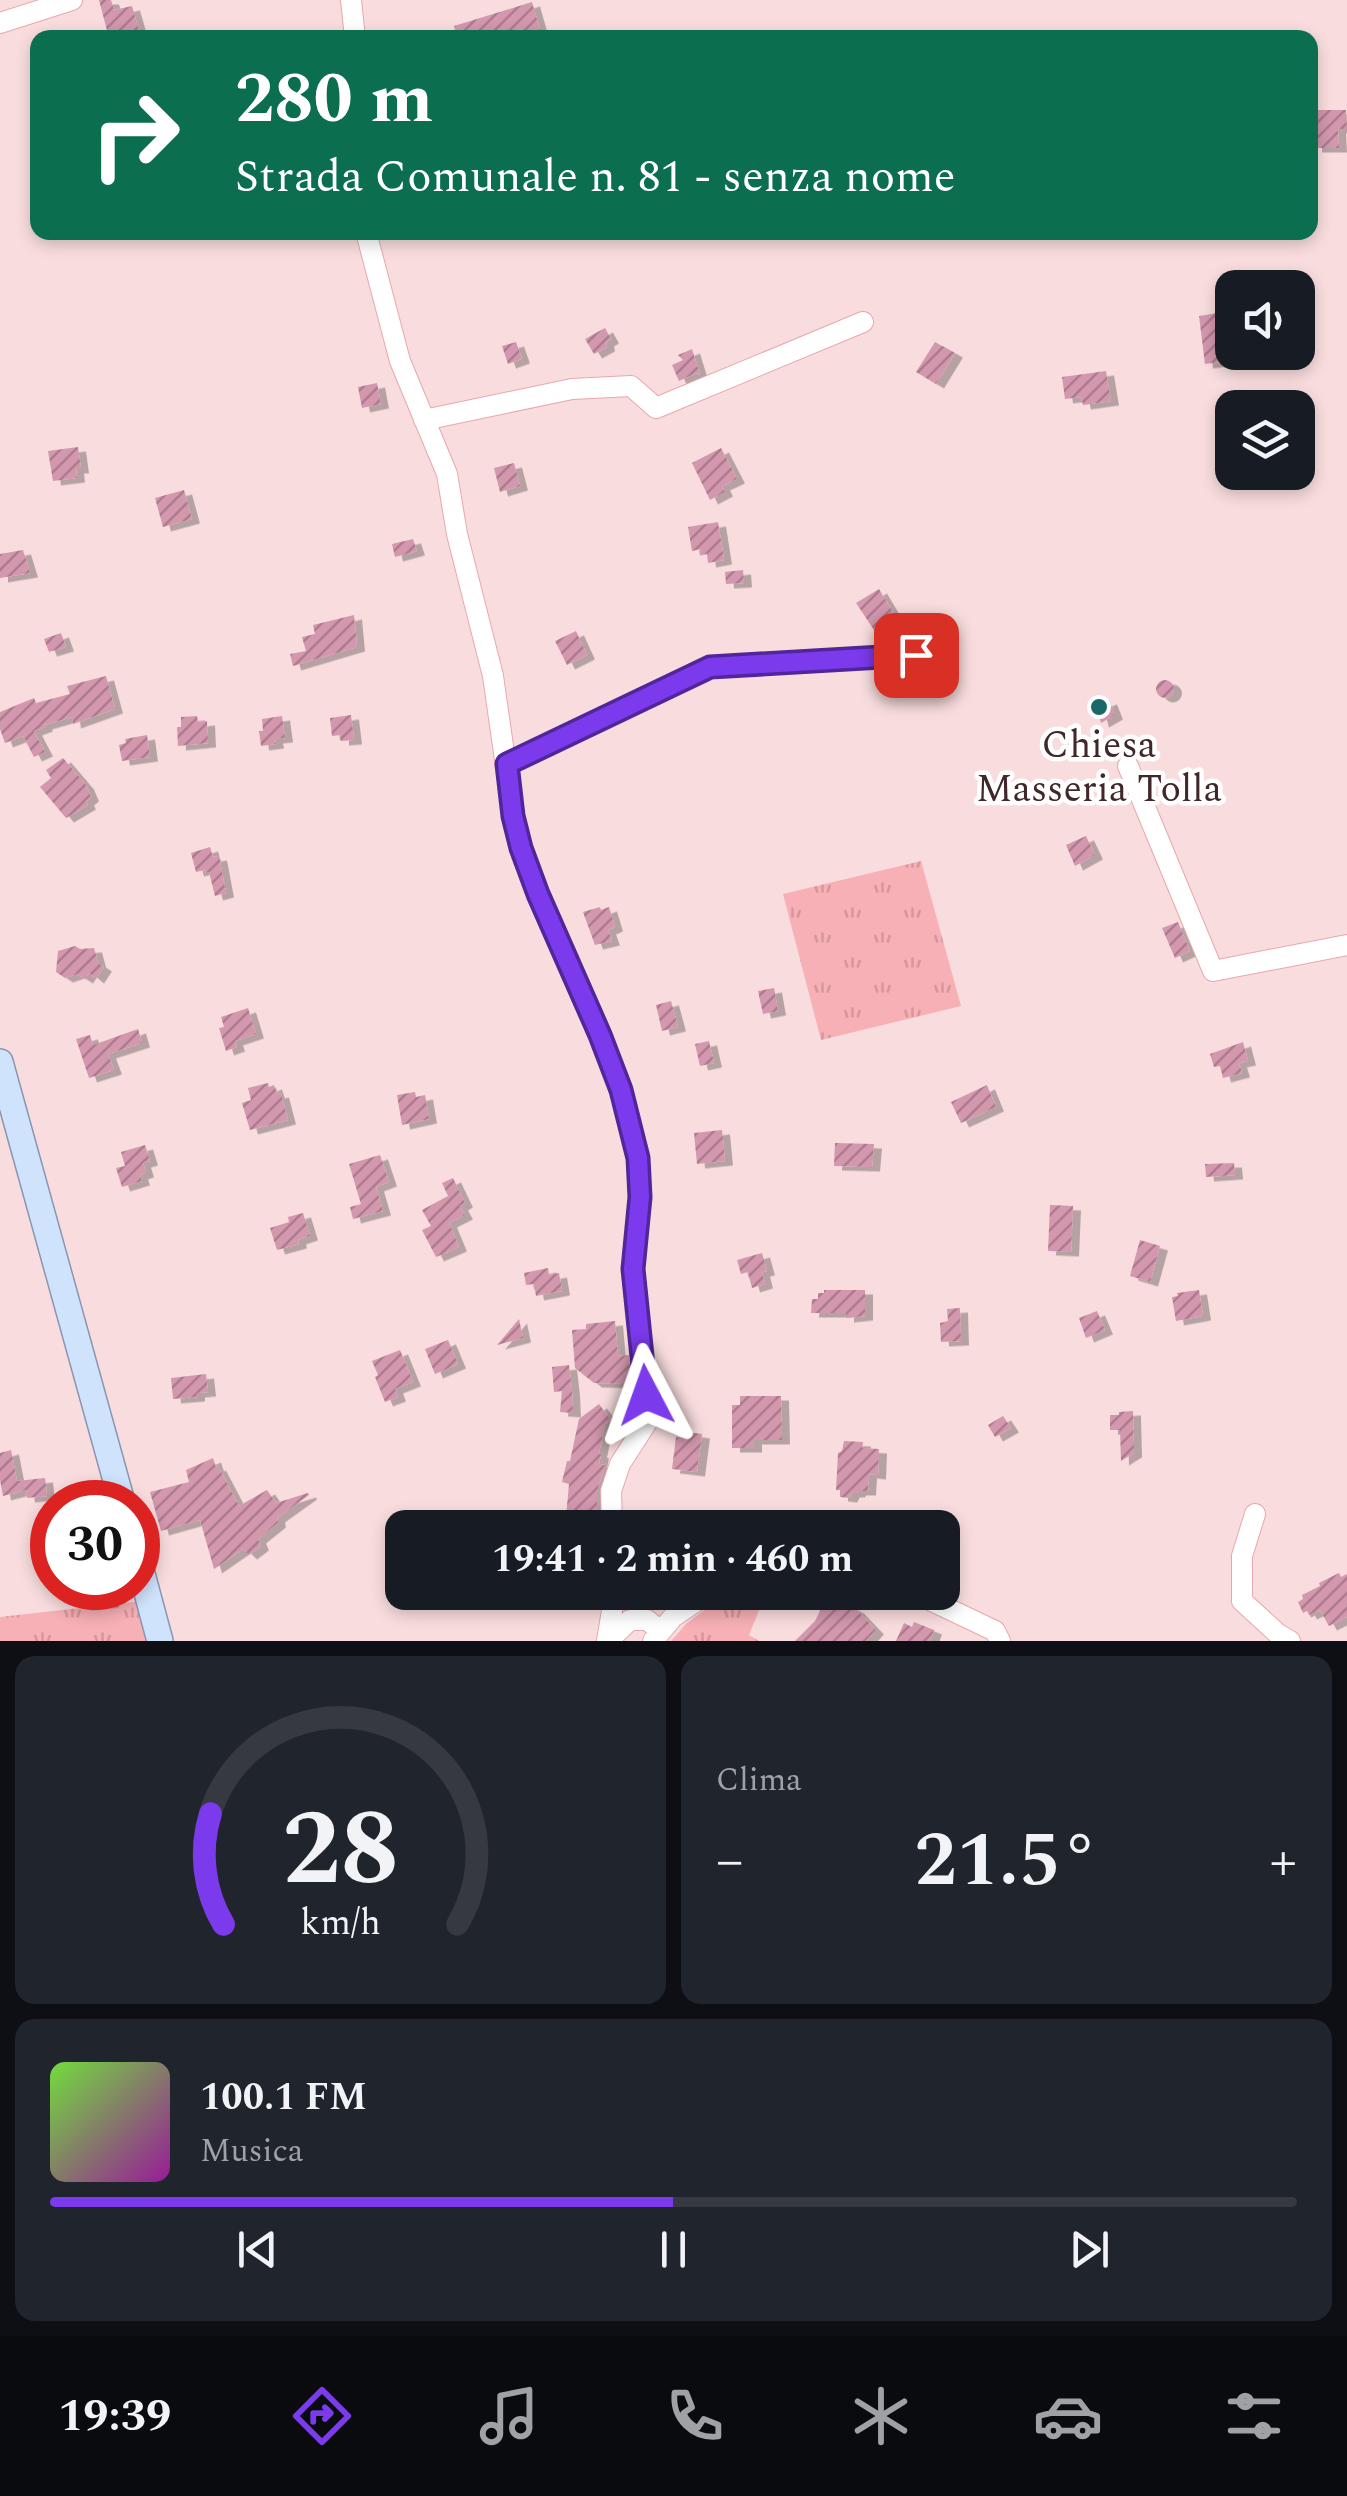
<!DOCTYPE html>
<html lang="it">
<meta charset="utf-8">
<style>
body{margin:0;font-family:Spectral,serif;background:#20242c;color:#f1f3f6;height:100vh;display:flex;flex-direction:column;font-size:38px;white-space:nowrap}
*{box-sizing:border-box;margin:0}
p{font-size:32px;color:#9ea1a6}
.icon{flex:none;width:55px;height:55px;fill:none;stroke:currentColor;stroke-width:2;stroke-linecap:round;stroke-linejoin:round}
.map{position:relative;height:1641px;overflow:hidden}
.sheet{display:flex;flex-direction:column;gap:15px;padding:15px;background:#0d0f14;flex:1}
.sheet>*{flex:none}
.banner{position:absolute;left:30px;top:30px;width:1288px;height:210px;border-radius:20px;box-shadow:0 5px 15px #0003;background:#0b6e4f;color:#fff;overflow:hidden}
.tools{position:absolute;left:1215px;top:270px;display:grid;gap:20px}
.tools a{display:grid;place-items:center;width:100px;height:100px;border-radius:20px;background:#171b24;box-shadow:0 5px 15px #0003;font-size:50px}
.speed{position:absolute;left:30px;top:1480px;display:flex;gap:20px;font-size:50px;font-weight:700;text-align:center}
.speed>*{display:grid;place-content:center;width:130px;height:130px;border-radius:50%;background:#171b24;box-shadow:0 5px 15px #0003;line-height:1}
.speed .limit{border:15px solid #d22;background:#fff;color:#111}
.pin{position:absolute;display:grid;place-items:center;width:85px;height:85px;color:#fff;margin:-42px;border-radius:20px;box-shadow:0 5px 15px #0006}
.me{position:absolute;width:110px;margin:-55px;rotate:356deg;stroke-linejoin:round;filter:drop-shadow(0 0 8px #0008)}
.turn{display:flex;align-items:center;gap:35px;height:210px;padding:0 40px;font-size:45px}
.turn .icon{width:130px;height:130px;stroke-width:2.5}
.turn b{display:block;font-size:70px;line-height:85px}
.big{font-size:75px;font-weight:700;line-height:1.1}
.sheet .card{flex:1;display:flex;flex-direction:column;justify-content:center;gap:15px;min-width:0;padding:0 35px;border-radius:20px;background:#20242c}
.sheet .dial{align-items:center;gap:0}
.dial svg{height:260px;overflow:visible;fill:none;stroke:#363941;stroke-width:7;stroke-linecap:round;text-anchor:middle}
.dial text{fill:#f1f3f6;stroke:none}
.song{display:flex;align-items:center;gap:30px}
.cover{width:120px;height:120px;border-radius:15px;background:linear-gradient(135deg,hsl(100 70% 55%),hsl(300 70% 35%))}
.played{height:10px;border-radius:5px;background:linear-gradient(90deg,#7c3aed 50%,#363941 50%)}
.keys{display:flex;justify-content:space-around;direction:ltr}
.heat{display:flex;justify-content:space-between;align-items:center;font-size:55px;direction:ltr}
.sheet .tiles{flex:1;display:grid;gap:15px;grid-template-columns:1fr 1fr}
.card:last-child{grid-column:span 2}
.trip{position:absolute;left:385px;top:1510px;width:575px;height:100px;border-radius:20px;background:#171b24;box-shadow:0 5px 15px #0003;font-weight:700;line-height:100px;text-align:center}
.tab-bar{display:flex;height:160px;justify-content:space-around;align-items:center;background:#090b0e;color:#9ea1a6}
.tab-bar .icon{width:70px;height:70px}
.tab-bar .selected{color:#7c3aed}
.tab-bar b{font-size:45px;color:#f1f3f6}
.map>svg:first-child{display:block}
.grass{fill:url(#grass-tufts)}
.building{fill:url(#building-hatch);filter:url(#shadow)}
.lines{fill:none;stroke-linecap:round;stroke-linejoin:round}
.minor-casing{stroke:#e9a7ac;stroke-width:22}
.major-casing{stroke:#8a96b1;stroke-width:28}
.minor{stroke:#fff;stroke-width:20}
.major{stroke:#d0e3fc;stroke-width:25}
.route-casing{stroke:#51269a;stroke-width:25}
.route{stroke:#7c3aed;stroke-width:18}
.poi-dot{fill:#1b6868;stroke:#fff;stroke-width:4}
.labels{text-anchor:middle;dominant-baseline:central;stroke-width:9;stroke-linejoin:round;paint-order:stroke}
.poi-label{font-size:38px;fill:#412729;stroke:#fff}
</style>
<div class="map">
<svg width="1347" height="1641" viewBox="0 0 1347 1641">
<defs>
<pattern id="grass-tufts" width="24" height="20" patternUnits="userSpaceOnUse" patternTransform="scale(2.5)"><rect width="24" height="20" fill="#f7b0b5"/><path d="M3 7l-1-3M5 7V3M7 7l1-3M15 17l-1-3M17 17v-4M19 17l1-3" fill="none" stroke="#d5979c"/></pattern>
<pattern id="building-hatch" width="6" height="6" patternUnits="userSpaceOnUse" patternTransform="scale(2.5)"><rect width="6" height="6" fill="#d397ae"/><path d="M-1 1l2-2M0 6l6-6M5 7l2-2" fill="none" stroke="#ad7b8e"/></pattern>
<filter id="shadow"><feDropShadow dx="8" dy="4.5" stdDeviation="0" flood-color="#0004"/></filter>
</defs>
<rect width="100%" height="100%" fill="#f9ddde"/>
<path class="grass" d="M921 861 961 1006 821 1040 783 894Z
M729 1592 766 1593 749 1635 759 1641H671L687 1623Z
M142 1601 154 1641H0V1617Z"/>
<path class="building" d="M99 0H111L114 10 132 6 140 34 127 38H109Z
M532 2 540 30 523 35 521 29 494 38H457L454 26Z
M1314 110H1346L1347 129H1338L1339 148H1314Z
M1230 311 1232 331 1225 332 1227 344 1216 345 1220 362 1205 364 1199 316Z
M605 328 611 339 606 342 607 347 594 354 585 339Z
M516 342 522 359 508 364 502 346Z
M935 342 955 353 936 384 916 372Z
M692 349 700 375 696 373 679 381 672 365 683 360 678 355Z
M1106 371 1111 401 1083 405 1081 397 1065 399 1062 377Z
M377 383 381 404 362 408 358 387Z
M78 447 81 469H76L77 478 53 481 48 451Z
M721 448 737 479 722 486 725 492 710 500 692 463Z
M514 463 520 486 500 492 494 468Z
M184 490 192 519 163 527 155 498Z
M718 522 724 560 708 563 707 554 700 555 701 549 692 551 688 527Z
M413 539 417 551 395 557 392 544Z
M23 550 30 573 0 578V554Z
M743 570 744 583 726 584 725 572Z
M879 589 901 626 889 633 887 630 878 636 856 603Z
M354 615 357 647 293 666 290 654 306 651 302 637 315 634 313 625Z
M576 631 587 655 567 665 555 641Z
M61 633 66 647 49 652 44 639Z
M106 676 115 709 73 724 72 717 44 725 45 727 34 731 45 752 34 757 23 736 5 743 0 729V712L34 698 36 703 70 694 67 686Z
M1156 689a9 9 0 1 1 18 0a9 9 0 1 1-18 0Z
M1109 700 1115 715 1101 723 1096 705Z
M351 715 354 740 341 741V735L332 736 330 718Z
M197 716 198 722 207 721 208 743 178 746 177 727H181V717Z
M282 716 285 738 275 739 276 744 261 746 259 731H263L262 719Z
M147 735 150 757 122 761 119 745 126 743 125 739Z
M63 758 86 785 91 797 86 801 88 805 66 818 40 787 51 778 46 770Z
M1086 836 1095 855 1075 866 1066 845Z
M210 847 213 857 219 856 226 893 215 896 209 872 206 873 205 870 196 872 191 853Z
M600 907 601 910 609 907 615 927 608 930 612 941 595 945 583 912Z
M1178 922 1190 951 1175 958 1162 928Z
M75 946 80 949 94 948 98 963 104 967 96 979 89 973 85 979 77 974 65 978 56 972 58 951Z
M774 988 778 1011 763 1014 758 991Z
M671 1001 678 1027 662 1031 656 1005Z
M248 1008 256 1034 235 1041 237 1047 226 1051 219 1028 224 1027 221 1017Z
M138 1029 142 1043 108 1054 114 1070 89 1078 76 1039 90 1035 93 1045Z
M709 1041 714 1063 700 1066 695 1044Z
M1243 1042 1248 1061 1239 1063 1242 1073 1223 1078 1220 1066 1214 1067 1210 1054Z
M268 1083 269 1087 274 1085 277 1094 281 1093 288 1120 250 1130 242 1103 251 1100 248 1088Z
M987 1085 996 1107 961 1123 951 1102Z
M415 1092 416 1097 425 1095 429 1119 402 1125 397 1095Z
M722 1130 725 1161 697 1164 694 1133Z
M835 1143 874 1144 872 1167 834 1166Z
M145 1145 150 1161 143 1163 146 1173 140 1175 142 1181 122 1187 116 1168 125 1166 121 1152Z
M380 1155 389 1182 376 1187 383 1211 353 1219 350 1207 361 1204 349 1164Z
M1234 1163 1235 1175 1206 1177 1205 1164Z
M453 1178 465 1203 460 1206 465 1215 449 1223 459 1247 436 1257 422 1230 431 1226 422 1210 448 1196 442 1183Z
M1050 1205 1073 1206 1071 1252 1048 1251Z
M303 1213 310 1236 298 1240 299 1244 277 1250 270 1228 289 1222 288 1217Z
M1140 1240 1160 1246 1150 1282 1130 1276Z
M762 1253 767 1271 762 1272 765 1284 752 1288 748 1272 741 1274 737 1260Z
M548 1268 549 1275 559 1273 562 1291 536 1296 534 1284 526 1285 524 1273Z
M824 1290H865V1316L846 1318V1313H811L812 1299H818V1293H824Z
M1199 1290 1203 1316 1176 1321 1172 1297 1178 1296 1177 1293Z
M960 1308 961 1341 941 1342 940 1323 948 1321 947 1309Z
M1097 1311 1105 1330 1086 1338 1079 1318Z
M519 1319 523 1338 497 1345Z
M615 1321 618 1356 629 1355 631 1384 594 1383 575 1368 572 1330 586 1329V1324Z
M448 1340 458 1364 435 1374 425 1349Z
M400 1350 413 1382 395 1389 398 1397 385 1402 375 1377 378 1375 372 1361Z
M569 1365 572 1391 573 1413 560 1412 562 1391 554 1392 552 1367Z
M206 1374 208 1392 197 1393V1397L173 1399 171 1378Z
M740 1396H781L782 1440H754V1448H732V1405H740Z
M599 1404 611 1420 605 1424 599 1453 601 1454 599 1464 605 1465 597 1491V1528H565L569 1484 562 1482 567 1461H570L579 1419Z
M1133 1411 1134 1453 1121 1461 1120 1430H1110V1415H1119V1412Z
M1003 1416 1011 1428 995 1437 988 1425Z
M688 1432 702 1434 697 1472 672 1469 676 1437 685 1438Z
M844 1441 863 1442 862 1448 879 1449 878 1475 869 1474 868 1491H858L857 1493H852L849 1498 840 1497V1490H836L838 1453 842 1451Z
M11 1450 17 1481 45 1478 47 1496 27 1498 26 1490 3 1496 0 1480V1453Z
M213 1458 216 1467 218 1466 239 1506 267 1490 276 1503 308 1493 309 1495 277 1518 278 1523 258 1539 261 1546 249 1555 243 1549 214 1569 200 1520 161 1531 150 1492 189 1482 186 1470Z
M1339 1573 1341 1577 1347 1574V1617L1329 1626 1320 1610 1309 1615 1307 1611 1303 1613 1298 1602 1303 1599 1302 1595 1320 1586 1319 1583Z
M109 1589 111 1603 83 1606 82 1593Z
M834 1597 856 1609 876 1630 866 1641H795L815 1621 826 1599 832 1602Z
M914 1622 934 1630 930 1641H896L904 1623 912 1627Z"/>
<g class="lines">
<defs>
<path id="minor" d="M351 0 355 38
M0 23 72 0
M366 232 400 361 447 474 457 534 493 676 513 816 521 848 538 894 600 1035 621 1090 637 1158 640 1197 633 1269 644 1368 647 1422 620 1464 611 1491 612 1528
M424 420 572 389 631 386 656 408 863 322
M507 764 710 667 915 655
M1128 766 1213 971 1347 945
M1255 1514 1242 1556V1601L1278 1634 1290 1641
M913 1592 995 1631 1000 1641
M607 1641 615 1592
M608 1641 630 1620H647L661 1631
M653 1641 673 1617 710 1592"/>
<path id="major" d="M0 1062 122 1502
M138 1559 160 1641"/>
</defs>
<use href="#minor" class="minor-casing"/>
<use href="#major" class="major-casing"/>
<use href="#minor" class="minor"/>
<use href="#major" class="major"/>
</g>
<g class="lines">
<defs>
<path id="route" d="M646 1395 633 1269 640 1197 638 1158 621 1090 600 1035 538 894 521 848 513 816 507 764 710 667 916 655"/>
</defs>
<use href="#route" class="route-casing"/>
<use href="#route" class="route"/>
</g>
<circle class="poi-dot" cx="1099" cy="707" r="10"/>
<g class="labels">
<g class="poi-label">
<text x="1099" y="746">Chiesa<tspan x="1099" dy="44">Masseria Tolla</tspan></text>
</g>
</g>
</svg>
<div class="tools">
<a><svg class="icon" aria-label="sound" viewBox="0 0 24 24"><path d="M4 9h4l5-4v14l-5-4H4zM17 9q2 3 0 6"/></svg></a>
<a><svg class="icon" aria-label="layers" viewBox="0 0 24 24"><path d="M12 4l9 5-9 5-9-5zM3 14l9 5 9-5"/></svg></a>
</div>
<div class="speed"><div class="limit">30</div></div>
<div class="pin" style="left:916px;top:655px;background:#d93025"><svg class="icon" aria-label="arrive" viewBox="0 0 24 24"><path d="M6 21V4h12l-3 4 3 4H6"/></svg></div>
<svg class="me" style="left:646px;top:1395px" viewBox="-20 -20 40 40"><path d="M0-17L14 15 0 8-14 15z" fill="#7c3aed" stroke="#fff" stroke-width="4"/></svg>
<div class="trip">19:41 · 2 min · 460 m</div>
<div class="banner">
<div class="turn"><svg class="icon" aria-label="right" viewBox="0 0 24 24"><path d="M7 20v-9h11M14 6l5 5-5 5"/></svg><div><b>280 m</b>Strada Comunale n. 81 - senza nome</div></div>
</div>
</div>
<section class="sheet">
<div class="tiles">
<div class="card dial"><svg viewBox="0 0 100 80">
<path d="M14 69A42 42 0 1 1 86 69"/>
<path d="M14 69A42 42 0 0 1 10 35" stroke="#7c3aed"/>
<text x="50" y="56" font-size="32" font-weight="700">28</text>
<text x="50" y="72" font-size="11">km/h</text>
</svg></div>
<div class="card"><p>Clima</p>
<div class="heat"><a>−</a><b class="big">21.5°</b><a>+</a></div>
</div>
<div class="card">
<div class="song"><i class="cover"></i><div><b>100.1 FM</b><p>Musica</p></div></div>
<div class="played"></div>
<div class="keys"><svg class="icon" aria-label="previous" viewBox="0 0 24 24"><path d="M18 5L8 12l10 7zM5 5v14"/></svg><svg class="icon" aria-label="pause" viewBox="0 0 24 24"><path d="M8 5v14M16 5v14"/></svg><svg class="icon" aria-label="next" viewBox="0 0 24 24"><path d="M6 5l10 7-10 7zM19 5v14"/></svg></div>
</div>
</div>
</section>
<nav class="tab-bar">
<b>19:39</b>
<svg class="icon selected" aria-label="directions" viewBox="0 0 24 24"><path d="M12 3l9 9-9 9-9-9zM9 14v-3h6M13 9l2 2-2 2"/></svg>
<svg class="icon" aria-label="music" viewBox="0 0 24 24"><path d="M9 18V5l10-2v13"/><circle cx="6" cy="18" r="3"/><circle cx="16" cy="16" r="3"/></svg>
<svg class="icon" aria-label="phone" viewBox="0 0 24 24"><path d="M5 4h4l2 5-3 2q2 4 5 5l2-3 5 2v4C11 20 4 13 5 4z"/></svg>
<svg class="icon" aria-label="climate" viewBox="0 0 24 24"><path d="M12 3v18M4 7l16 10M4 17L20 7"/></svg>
<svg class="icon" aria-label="car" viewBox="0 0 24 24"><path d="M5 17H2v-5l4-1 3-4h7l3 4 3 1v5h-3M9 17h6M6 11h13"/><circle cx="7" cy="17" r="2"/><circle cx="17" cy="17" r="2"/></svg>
<svg class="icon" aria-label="filters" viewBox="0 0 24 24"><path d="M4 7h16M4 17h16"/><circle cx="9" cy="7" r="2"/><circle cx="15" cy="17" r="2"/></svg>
</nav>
